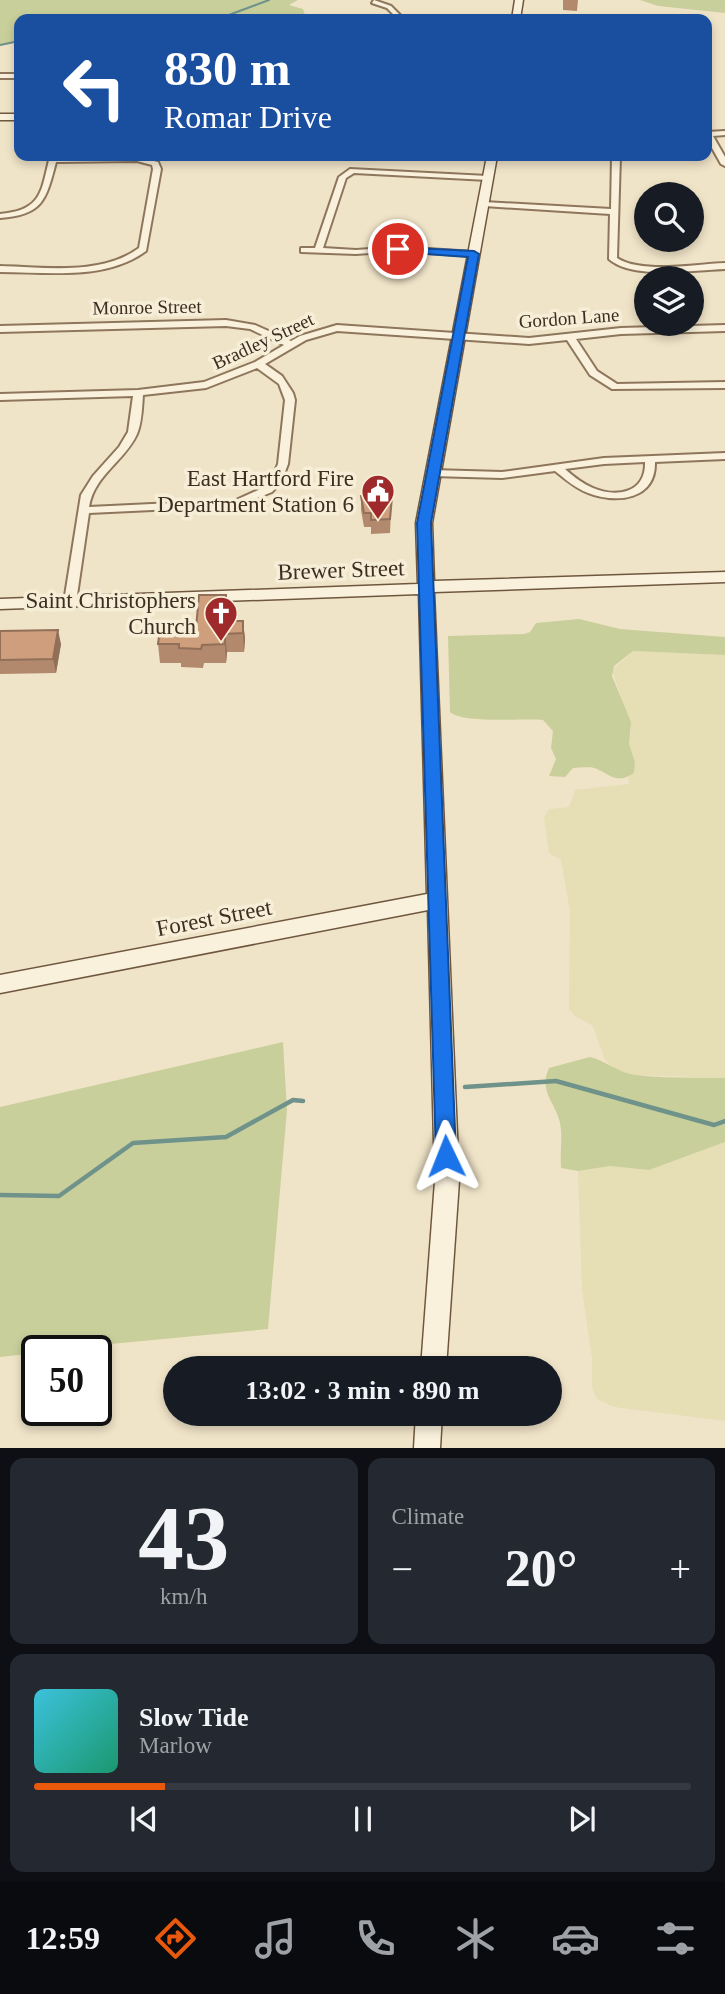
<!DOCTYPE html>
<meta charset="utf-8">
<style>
body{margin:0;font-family:"Times New Roman",serif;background:#242831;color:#f1f3f6;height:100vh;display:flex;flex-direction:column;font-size:26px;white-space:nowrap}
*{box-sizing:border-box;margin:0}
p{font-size:23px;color:#9ea1a6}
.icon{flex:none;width:38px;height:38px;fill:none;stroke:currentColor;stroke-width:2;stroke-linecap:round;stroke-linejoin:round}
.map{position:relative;height:1448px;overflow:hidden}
.panel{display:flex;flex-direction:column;gap:10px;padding:10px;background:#0d0f14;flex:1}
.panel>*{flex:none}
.hud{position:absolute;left:14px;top:14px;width:698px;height:147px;border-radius:14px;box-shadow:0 4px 10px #0003;background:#1a4fa0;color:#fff;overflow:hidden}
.buttons{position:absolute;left:634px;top:182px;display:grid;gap:14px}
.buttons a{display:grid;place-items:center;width:70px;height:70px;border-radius:50%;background:#171b24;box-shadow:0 4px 10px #0003;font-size:35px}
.speed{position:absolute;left:21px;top:1335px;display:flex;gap:14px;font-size:35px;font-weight:700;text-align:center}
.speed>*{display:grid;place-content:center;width:91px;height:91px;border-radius:50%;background:#171b24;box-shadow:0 4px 10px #0003;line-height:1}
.speed .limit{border:4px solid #111;border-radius:10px;background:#fff;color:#111}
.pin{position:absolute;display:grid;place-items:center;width:60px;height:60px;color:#fff;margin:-30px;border:4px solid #fff;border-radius:50%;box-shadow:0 2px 7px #0007}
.me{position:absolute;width:77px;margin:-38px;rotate:358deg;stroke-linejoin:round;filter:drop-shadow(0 0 5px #0008)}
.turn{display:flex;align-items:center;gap:24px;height:147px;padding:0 35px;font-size:32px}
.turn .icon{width:91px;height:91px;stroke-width:2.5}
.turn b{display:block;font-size:49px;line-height:60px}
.big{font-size:52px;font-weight:700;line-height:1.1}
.panel .tile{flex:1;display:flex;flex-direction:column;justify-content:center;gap:10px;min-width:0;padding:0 24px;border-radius:14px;background:#242831}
.panel .dial{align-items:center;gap:0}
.dial b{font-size:91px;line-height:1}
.song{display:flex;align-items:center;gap:21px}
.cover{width:84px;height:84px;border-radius:10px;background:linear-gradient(135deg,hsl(190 70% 55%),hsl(160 70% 35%))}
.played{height:7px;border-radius:4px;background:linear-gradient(90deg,#ea580c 20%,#363941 20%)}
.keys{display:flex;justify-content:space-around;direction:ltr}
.heat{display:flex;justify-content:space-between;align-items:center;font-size:38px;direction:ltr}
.panel .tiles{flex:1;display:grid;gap:10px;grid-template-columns:1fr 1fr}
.tile:last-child{grid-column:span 2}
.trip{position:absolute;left:163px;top:1356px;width:399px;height:70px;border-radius:35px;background:#171b24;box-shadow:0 4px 10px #0003;font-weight:700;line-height:70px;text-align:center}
.tab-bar{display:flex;height:112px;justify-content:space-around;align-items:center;background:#090b0e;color:#9ea1a6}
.tab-bar .icon{width:49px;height:49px}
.tab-bar .on{color:#ea580c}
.tab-bar b{font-size:32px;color:#f1f3f6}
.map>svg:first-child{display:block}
.farmland{fill:#e6deb5}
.green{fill:#c9cf9b}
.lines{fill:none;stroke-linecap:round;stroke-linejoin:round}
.stream-far1{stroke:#6f938a;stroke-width:2}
.stream{stroke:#6f938a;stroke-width:4.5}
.street-casing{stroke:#8d765c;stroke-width:4}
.secondary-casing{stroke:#6f573f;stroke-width:3}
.street{fill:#faf1dc;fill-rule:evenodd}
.secondary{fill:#faf1dc;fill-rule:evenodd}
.wall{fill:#b2896c}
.shaded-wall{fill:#916f58}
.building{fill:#cf9f7d;stroke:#916f58;stroke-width:2}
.route{fill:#1a73e8;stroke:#114b97;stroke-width:2}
.labels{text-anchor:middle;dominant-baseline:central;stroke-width:7;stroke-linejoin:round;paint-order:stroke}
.far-street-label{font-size:19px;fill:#3d2e20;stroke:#f7eed8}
.poi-label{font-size:23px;fill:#3d2e20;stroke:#f7eed8;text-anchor:end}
.street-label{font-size:23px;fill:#3d2e20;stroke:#f7eed8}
</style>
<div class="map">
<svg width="725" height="1448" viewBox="0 0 725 1448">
<rect width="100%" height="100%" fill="#f0e4c8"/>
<path class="farmland" d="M633 651 725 655V1078L635 1075 616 1070 605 1060 593 1026 575 1016 569 1009 570 911 561 860 549 853 544 817 549 809 569 807 575 790 629 784 628 777 634 773 635 762 629 744 631 728 612 670Z
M725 1142V1421L614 1407 597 1399 592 1387V1358L582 1290 578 1171 610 1166 649 1170Z"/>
<path class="green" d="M0 0H298L289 5 303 9 305 15 340 19H19V42L0 46Z
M640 0H725V13L658 6Z
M579 619 620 629 725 637V655L633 651 614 666 612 676 631 722 629 744 635 762 634 773C617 784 612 776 597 769 589 766 581 768 573 768L565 777 549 776 556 759 551 748 553 731 543 720C522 718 464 724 450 712L448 636 524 634 530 632 536 623Z
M283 1042 287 1110 268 1329 37 1351V1353L0 1357V1107Z
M590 1057C607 1061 618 1073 636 1075 665 1079 696 1077 725 1078V1142L649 1170 610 1166 578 1171 561 1168C560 1155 562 1142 561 1130 560 1105 537 1094 549 1068Z"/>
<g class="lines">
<path class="stream-far1" d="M218 19 269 0
M0 45 19 41"/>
<path class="stream" d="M465 1087 556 1081 714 1125 725 1121
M0 1195 59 1196 133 1143 226 1137 293 1100 303 1101"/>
<defs>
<path id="street" d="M374 0 391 6 404 19H398L387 8 372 3Z
M0 74H19V78H0Z
M725 131V135L713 136 725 157V166L721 164 707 139V132Z
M50 156H58L57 158 137 157 158 162 161 169 146 251C105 281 48 272 0 272V266C45 267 101 276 139 248L153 169 152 165 137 161 56 162C46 200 43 215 0 218V214C43 210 41 191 50 156Z
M612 156H620L617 258C641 274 696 264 725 263V269C695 270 632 280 609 259L610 214 484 206 480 204 484 202 611 209Z
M350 169 488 176 492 178 488 180 354 173 346 178 323 248 356 250 398 247 474 252 478 254 474 256 398 251 356 254 301 252V248H315L339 177Z
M226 320 255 325 291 341 300 336 337 325 529 338 621 328 725 325V331L621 334 576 339 597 371 617 384 725 382V388L612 389 590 375 567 340 529 344 337 331 306 340 265 364 282 376 293 393 295 400 288 464 281 482 272 492 237 506 89 513 76 602 70 606 66 605 64 602 81 495 93 476 119 447 128 432 133 396 0 400V394L138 390 204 382 255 362 284 345 250 329 226 326 0 332V326ZM257 368 279 384 285 400 278 464 271 481 265 487 236 500 89 507C94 475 125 461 137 434 142 422 142 408 143 395L206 388Z
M725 453V459L655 462C656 500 616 504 588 493 575 488 565 479 555 471L502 478 432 476 427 473 432 470 502 472 604 458ZM645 462C646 493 617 498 593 488 583 484 574 477 565 469L604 464Z"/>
<path id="secondary" d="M515 0H523L520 19H512Z
M0 114H19V120H0Z
M487 156H497L432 523 434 581 725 572V582L434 592 459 1181 446 1368H421L435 1181 428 910 0 993V975L427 894 419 594 0 609V599L418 584 416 523Z
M416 1414H442L440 1448H414Z"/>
</defs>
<use href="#street" class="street-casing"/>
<use href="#secondary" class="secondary-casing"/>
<use href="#street" class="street"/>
<use href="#secondary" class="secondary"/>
</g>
<path class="wall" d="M563 0H578L577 11 563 10Z
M361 496 387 497 391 511 390 533 371 534V527H364L361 510Z
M228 613 227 621H243L245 639 244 652H227L226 663H204L203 668 181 667V663H160L158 644Z
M0 631 61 644 56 673 0 674Z"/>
<path class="shaded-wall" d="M226 595 228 613 227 634 225 621Z
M243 621 245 639 244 652 243 633Z
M58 630 61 644 56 673 53 659Z
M225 634 227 652 226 663 225 644Z"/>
<path class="building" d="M387 493V497H392L390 519 371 520V513H364L361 496Z
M199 595H226L225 621H243V633L225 634V644L202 645 201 649 179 648V644H158L160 629 196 628Z
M58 630 53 659 0 660V631Z"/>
<path class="route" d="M394 247 474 251 479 254 431 523 456 1156 453 1163 446 1165 439 1163 436 1156 417 523 468 257 398 252 392 249Z"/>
<defs>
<symbol id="civic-pin" viewBox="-11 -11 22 30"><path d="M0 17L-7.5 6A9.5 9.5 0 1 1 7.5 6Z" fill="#9e2a2b" stroke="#f7eed8"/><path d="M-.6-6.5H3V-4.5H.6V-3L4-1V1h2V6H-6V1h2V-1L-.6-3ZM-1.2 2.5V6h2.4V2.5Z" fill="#fff"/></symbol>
<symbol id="church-pin" viewBox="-11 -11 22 30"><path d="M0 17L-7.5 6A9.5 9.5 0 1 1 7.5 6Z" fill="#9e2a2b" stroke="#f7eed8"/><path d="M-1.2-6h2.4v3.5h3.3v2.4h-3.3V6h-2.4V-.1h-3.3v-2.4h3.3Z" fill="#fff"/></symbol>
</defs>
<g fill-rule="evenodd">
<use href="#civic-pin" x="359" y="472" width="38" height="52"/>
<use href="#church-pin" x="202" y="594" width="38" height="52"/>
</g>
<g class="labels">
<g class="far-street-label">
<text transform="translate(147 307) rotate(-1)">Monroe Street</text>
<text transform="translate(569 318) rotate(-4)">Gordon Lane</text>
<text transform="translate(263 341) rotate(-25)">Bradley Street</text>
</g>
<g class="poi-label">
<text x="354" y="478">East Hartford Fire<tspan x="354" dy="26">Department Station 6</tspan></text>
<text x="196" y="600">Saint Christophers<tspan x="196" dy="26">Church</tspan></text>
</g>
<g class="street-label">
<text transform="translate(341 570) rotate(-2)">Brewer Street</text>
<text transform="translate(214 918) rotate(-11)">Forest Street</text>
</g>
</g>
</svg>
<div class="buttons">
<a><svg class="icon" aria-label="search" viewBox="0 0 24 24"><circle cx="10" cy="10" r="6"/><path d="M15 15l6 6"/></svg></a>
<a><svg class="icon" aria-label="layers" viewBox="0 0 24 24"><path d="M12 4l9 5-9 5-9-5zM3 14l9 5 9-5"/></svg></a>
</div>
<div class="speed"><div class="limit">50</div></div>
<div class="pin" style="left:398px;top:249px;background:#d93025"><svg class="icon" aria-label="arrive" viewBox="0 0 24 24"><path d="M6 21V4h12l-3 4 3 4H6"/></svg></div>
<svg class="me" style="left:446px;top:1156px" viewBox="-20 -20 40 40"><path d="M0-17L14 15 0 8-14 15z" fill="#1a73e8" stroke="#fff" stroke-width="4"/></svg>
<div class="trip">13:02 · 3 min · 890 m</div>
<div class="hud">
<div class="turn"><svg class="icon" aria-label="left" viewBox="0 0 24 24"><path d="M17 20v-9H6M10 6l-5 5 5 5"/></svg><div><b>830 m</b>Romar Drive</div></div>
</div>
</div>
<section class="panel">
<div class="tiles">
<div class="tile dial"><b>43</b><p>km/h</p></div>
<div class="tile"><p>Climate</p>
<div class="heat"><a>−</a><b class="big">20°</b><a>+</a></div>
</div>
<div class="tile">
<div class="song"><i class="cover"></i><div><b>Slow Tide</b><p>Marlow</p></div></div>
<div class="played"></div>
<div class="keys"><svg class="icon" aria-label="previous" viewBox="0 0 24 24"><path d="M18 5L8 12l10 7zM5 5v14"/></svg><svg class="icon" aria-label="pause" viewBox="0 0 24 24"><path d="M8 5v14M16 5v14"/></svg><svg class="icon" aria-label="next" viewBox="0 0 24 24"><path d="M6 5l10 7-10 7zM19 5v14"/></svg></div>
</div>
</div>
</section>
<nav class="tab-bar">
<b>12:59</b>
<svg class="icon on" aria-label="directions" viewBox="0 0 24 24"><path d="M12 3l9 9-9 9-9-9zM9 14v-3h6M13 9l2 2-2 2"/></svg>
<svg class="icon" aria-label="music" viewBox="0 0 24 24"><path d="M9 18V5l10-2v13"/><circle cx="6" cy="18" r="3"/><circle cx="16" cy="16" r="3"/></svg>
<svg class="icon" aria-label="phone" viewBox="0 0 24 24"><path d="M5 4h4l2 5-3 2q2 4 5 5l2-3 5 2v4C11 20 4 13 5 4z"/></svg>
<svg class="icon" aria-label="climate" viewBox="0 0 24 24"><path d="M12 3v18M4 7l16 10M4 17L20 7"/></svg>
<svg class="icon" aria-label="car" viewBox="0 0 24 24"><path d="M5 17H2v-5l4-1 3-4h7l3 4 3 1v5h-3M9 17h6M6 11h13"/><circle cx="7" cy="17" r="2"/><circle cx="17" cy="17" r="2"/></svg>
<svg class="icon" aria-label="filters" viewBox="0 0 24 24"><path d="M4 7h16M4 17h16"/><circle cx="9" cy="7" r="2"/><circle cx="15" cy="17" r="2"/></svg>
</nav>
